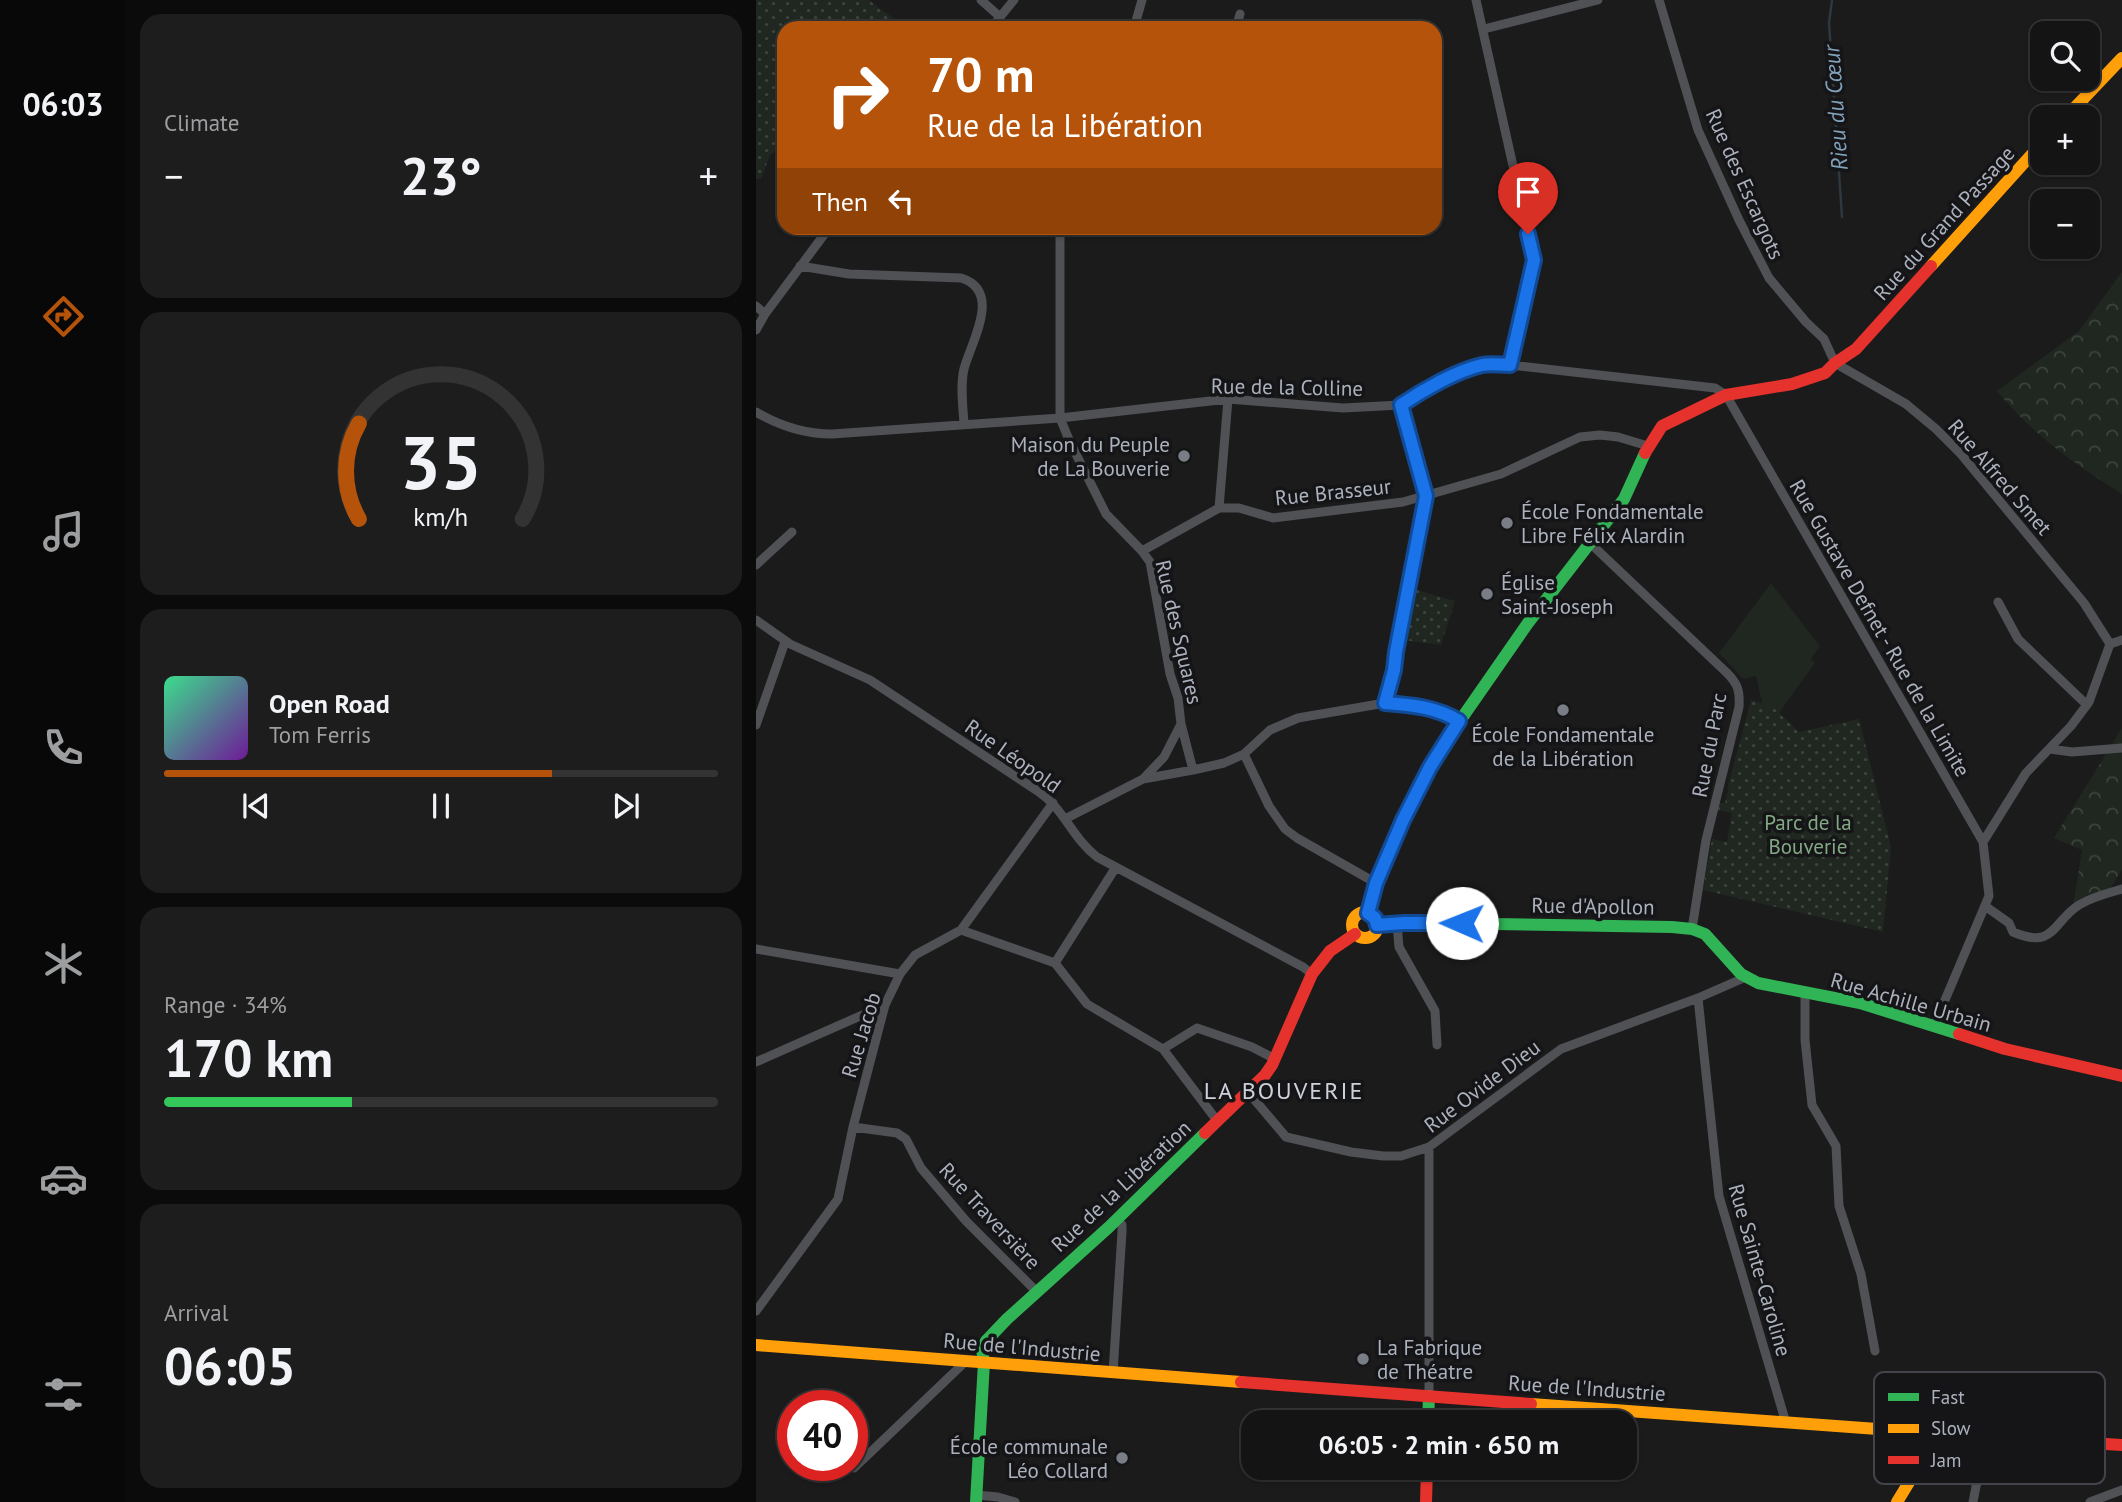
<!DOCTYPE html>
<meta charset="utf-8">
<style>
body{margin:0;font-family:"PT Sans",sans-serif;background:#1d1d1e;color:#f1f3f6;height:100vh;display:flex;flex-direction:column;font-size:26px;white-space:nowrap}
*{box-sizing:border-box;margin:0}
p{font-size:23px;color:#9d9ea0}
.icon{flex:none;width:38px;height:38px;fill:none;stroke:currentColor;stroke-width:2;stroke-linecap:round;stroke-linejoin:round}
.map{position:relative;flex:1;overflow:hidden}
.sheet{display:flex;flex-direction:column;gap:14px;padding:14px;background:#0b0b0c;width:630px}
.sheet>*{flex:none}
.guide{position:absolute;left:21px;top:21px;width:665px;height:214px;border-radius:21px;box-shadow:0 2px 5px #0004,0 0 0 2px #333334;background:#b45309;color:#fff;overflow:hidden}
.buttons{position:absolute;left:1274px;top:21px;display:grid;gap:14px}
.buttons a{display:grid;place-items:center;width:70px;height:70px;border-radius:14px;background:#141415;box-shadow:0 2px 5px #0004,0 0 0 2px #333334;font-size:35px}
.speed{position:absolute;left:21px;top:1390px;display:flex;gap:14px;font-size:35px;font-weight:700;text-align:center}
.speed>*{display:grid;place-content:center;width:91px;height:91px;border-radius:50%;background:#141415;box-shadow:0 2px 5px #0004,0 0 0 2px #333334;line-height:1}
.speed .limit{border:10px solid #d22;background:#fff;color:#111}
.pin{position:absolute;display:grid;place-items:center;width:60px;height:60px;color:#fff;margin:-72px -30px;border-radius:50% 50% 50% 0;rotate:-45deg;box-shadow:0 0 7px #0007}
.pin .icon{rotate:45deg}
.me{position:absolute;width:77px;margin:-38px;rotate:271deg;stroke-linejoin:round;filter:drop-shadow(0 0 5px #0008)}
.turn{display:flex;align-items:center;gap:24px;height:147px;padding:0 35px;font-size:32px}
.turn .icon{width:91px;height:91px;stroke-width:2.5}
.turn b{display:block;font-size:49px;line-height:60px}
.then{display:flex;align-items:center;height:66px;padding:0 35px;background:#0003;gap:14px;font-size:26px}
.big{font-size:52px;font-weight:700;line-height:1.1}
.sheet .widget{flex:1;display:flex;flex-direction:column;justify-content:center;gap:10px;min-width:0;padding:0 24px;border-radius:21px;background:#1d1d1e}
.sheet .dial{align-items:center;gap:0}
.dial svg{height:182px;overflow:visible;fill:none;stroke:#333334;stroke-width:7;stroke-linecap:round;text-anchor:middle}
.dial text{fill:#f1f3f6;stroke:none}
.song{display:flex;align-items:center;gap:21px}
.cover{width:84px;height:84px;border-radius:10px;background:linear-gradient(135deg,hsl(150 70% 55%),hsl(280 70% 35%))}
.played{height:7px;border-radius:4px;background:linear-gradient(90deg,#b45309 70%,#333334 70%)}
.keys{display:flex;justify-content:space-around;direction:ltr}
.heat{display:flex;justify-content:space-between;align-items:center;font-size:38px;direction:ltr}
.charge{height:10px;border-radius:5px;background:linear-gradient(90deg,#34c759 34%,#333334 0)}
.trip{position:absolute;left:485px;top:1410px;width:396px;height:70px;border-radius:21px;background:#141415;box-shadow:0 2px 5px #0004,0 0 0 2px #333334;font-weight:700;line-height:70px;text-align:center}
main{display:flex;flex:1;min-height:0}
.menu{display:flex;flex-direction:column;width:126px;justify-content:space-around;align-items:center;background:#080808;color:#9d9ea0}
.menu .icon{width:49px;height:49px}
.menu .on{color:#b45309}
.menu b{font-size:32px;color:#f1f3f6}
.map>svg:first-child{display:block}
.grass{fill:#1f2720}
.forest{fill:url(#forest-crowns)}
.park{fill:url(#park-dots)}
.lines{fill:none;stroke-linecap:round;stroke-linejoin:round}
.stream{stroke:#2d383f;stroke-width:2.5}
.street{stroke:#4f5155;stroke-width:9}
.fast{stroke:#30b455;stroke-width:12}
.slow{stroke:#ff9f0a;stroke-width:12}
.jam{stroke:#e5322d;stroke-width:12}
.route-casing{stroke:#114b97;stroke-width:18}
.route{stroke:#1a73e8;stroke-width:12}
.poi-dot{fill:#797d85;stroke:#151518;stroke-width:2.5}
.labels{text-anchor:middle;dominant-baseline:central;stroke-width:7;stroke-linejoin:round;paint-order:stroke}
.street-label{font-size:21px;fill:#acb2bd;stroke:#151518}
.poi-label{font-size:21px;fill:#acb2bd;stroke:#151518;text-anchor:start}
.park-label{font-size:21px;fill:#82a983;stroke:#151518}
.water-label{font-size:23px;font-style:italic;fill:#81a2ba;stroke:#151518}
.quarter-label{font-size:24px;letter-spacing:2px;fill:#cdd1d9;stroke:#151518}
.key{fill:#151518;stroke:#42444a;stroke-width:2}
.key-label{font-size:19px;fill:#acb2bd}
</style>
<main>
<nav class="menu">
<b>06:03</b>
<svg class="icon on" aria-label="directions" viewBox="0 0 24 24"><path d="M12 3l9 9-9 9-9-9zM9 14v-3h6M13 9l2 2-2 2"/></svg>
<svg class="icon" aria-label="music" viewBox="0 0 24 24"><path d="M9 18V5l10-2v13"/><circle cx="6" cy="18" r="3"/><circle cx="16" cy="16" r="3"/></svg>
<svg class="icon" aria-label="phone" viewBox="0 0 24 24"><path d="M5 4h4l2 5-3 2q2 4 5 5l2-3 5 2v4C11 20 4 13 5 4z"/></svg>
<svg class="icon" aria-label="climate" viewBox="0 0 24 24"><path d="M12 3v18M4 7l16 10M4 17L20 7"/></svg>
<svg class="icon" aria-label="car" viewBox="0 0 24 24"><path d="M5 17H2v-5l4-1 3-4h7l3 4 3 1v5h-3M9 17h6M6 11h13"/><circle cx="7" cy="17" r="2"/><circle cx="17" cy="17" r="2"/></svg>
<svg class="icon" aria-label="filters" viewBox="0 0 24 24"><path d="M4 7h16M4 17h16"/><circle cx="9" cy="7" r="2"/><circle cx="15" cy="17" r="2"/></svg>
</nav>
<section class="sheet">
<div class="widget"><p>Climate</p>
<div class="heat"><a>−</a><b class="big">23°</b><a>+</a></div>
</div>
<div class="widget dial"><svg viewBox="0 0 100 80">
<path d="M14 69A42 42 0 1 1 86 69"/>
<path d="M14 69A42 42 0 0 1 14 27" stroke="#b45309"/>
<text x="50" y="56" font-size="32" font-weight="700">35</text>
<text x="50" y="72" font-size="11">km/h</text>
</svg></div>
<div class="widget">
<div class="song"><i class="cover"></i><div><b>Open Road</b><p>Tom Ferris</p></div></div>
<div class="played"></div>
<div class="keys"><svg class="icon" aria-label="previous" viewBox="0 0 24 24"><path d="M18 5L8 12l10 7zM5 5v14"/></svg><svg class="icon" aria-label="pause" viewBox="0 0 24 24"><path d="M8 5v14M16 5v14"/></svg><svg class="icon" aria-label="next" viewBox="0 0 24 24"><path d="M6 5l10 7-10 7zM19 5v14"/></svg></div>
</div>
<div class="widget"><p>Range · 34%</p><b class="big">170 km</b><div class="charge"></div></div>
<div class="widget"><p>Arrival</p><b class="big">06:05</b></div>
</section>
<div class="map">
<svg width="1366" height="1502" viewBox="0 0 1366 1502">
<defs>
<pattern id="forest-crowns" width="20" height="18" patternUnits="userSpaceOnUse" patternTransform="scale(1.75)"><rect width="20" height="18" fill="#1f2720"/><path d="M2 6a3 3 0 1 1 6 0M12 15a3 3 0 1 1 6 0" fill="none" stroke="#3d443e"/></pattern>
<pattern id="park-dots" width="8" height="8" patternUnits="userSpaceOnUse" patternTransform="scale(1.75)"><rect width="8" height="8" fill="#1f2720"/><path d="M2 2h.1M6 6h.1" fill="none" stroke="#3d443e" stroke-width="1.8" stroke-linecap="round"/></pattern>
</defs>
<rect width="100%" height="100%" fill="#1b1b1c"/>
<path class="grass" d="M1015 583 1064 646 1055 659 1059 663 1023 713 1043 733 971 789 995 700 1006 703 1000 676 987 679 963 653Z"/>
<path class="forest" d="M1366 272V494C1317 463 1278 436 1241 391L1323 331Z
M1366 728V869L1354 889 1317 906 1326 850 1298 838Z"/>
<path class="park" d="M0 0H113L150 28H28V146L14 155 5 179H0Z
M657 589 699 601 685 645 647 640Z
M995 700 1018 708 1043 732 1103 719 1135 847 1127 932 947 890 956 839 971 842 976 813 962 810 963 803H969Z"/>
<g class="lines">
<path class="stream" d="M1076 0 1073 23 1086 217"/>
<path class="street" d="M225 0 244 17
M720 0 778 260 754 365
M903 0 942 130 983 220 1013 278 1050 322 1068 339 1079 363 1150 404 1180 429 1204 453 1328 603 1354 644
M235 28 258 0
M378 28 386 0
M480 28 484 14
M728 29 842 0
M304 228V418L314 442 350 514 386 551 394 562 414 674 422 698 425 724 408 757 387 779 309 819
M44 266 93 274 205 278C247 291 215 342 208 369 204 385 207 407 208 424
M0 306 9 314
M0 330 9 314 73 228
M0 412C24 426 48 434 76 434L304 418 472 399 587 408 645 405 659 396 707 371 728 364 754 365 959 388 970 395 1227 842 1233 896 1178 1026
M463 508H483L517 518 647 502 745 474 824 437 844 435 862 437 892 446
M463 508 472 399
M835 544 971 673C982 684 984 691 983 707L950 840 936 929
M386 551 463 508
M0 565 36 532
M1242 602 1262 639 1331 705
M0 620 34 644 114 680 283 792C308 809 317 839 341 857L547 967 556 974
M1354 644 1366 640
M629 703 638 670 640 652 670 496 645 405
M425 724 437 770
M0 725 29 642
M1294 749 1316 752 1366 748
M488 754 513 806 529 829 541 838 620 883
M387 779 437 770 468 763 488 754 514 730 542 718 629 703 661 705 689 712 703 721
M1227 842 1270 773 1315 726 1333 702 1354 644
M1229 906 1253 923 1257 932C1299 950 1296 922 1323 905 1336 897 1352 893 1366 889
M641 924 643 947 679 1011 681 1045
M205 930 299 963 331 1004 407 1049 462 1122
M0 949 144 974
M299 963 360 867
M1049 992V1040L1056 1105 1080 1146 1083 1206 1105 1274 1119 1351
M942 998 963 1196 1030 1423
M407 1049 441 1028 496 1047 519 1059
M0 1062 129 1005
M492 1092 530 1137 595 1152 627 1156H645L673 1147 805 1049 942 998 990 977
M97 1127 141 1133 150 1139 165 1168 210 1221 280 1291
M0 1311 82 1199 97 1127 129 1005 144 974 159 955 205 930 297 803
M357 1373 366 1232V1225L361 1219
M673 1396V1147
M98 1468 210 1361
M220 1495 242 1497 259 1502
M1217 1502 1222 1476
M1334 1502 1366 1490"/>
<path class="fast" d="M612 913 620 883 647 820 683 751 772 623 868 499 889 453
M621 925 674 923 916 927 936 929 949 934 985 974 1002 983 1104 1003 1203 1034
M672 1423 673 1396
M220 1502 228 1362 226 1350 230 1341 251 1319 353 1227 449 1133"/>
<path class="slow" d="M1310 117 1366 58
M1175 266 1286 143
M596 925a13 13 0 1 1 26 0a13 13 0 1 1-26 0Z
M0 1345 485 1382
M775 1404 1190 1434
M1141 1502 1183 1433"/>
<path class="jam" d="M889 453 906 426 970 395 1036 384 1069 373 1079 363 1100 349 1175 266
M1203 1034 1249 1049 1366 1076
M449 1133 509 1075 516 1065 556 974 574 951 599 934
M485 1382 775 1404
M1190 1434 1366 1445
M670 1502 671 1468"/>
</g>
<g class="lines">
<defs>
<path id="route" d="M706 923H648L621 925 619 918 612 913 620 883 647 820 674 767 703 721C680 707 656 705 629 703L638 670 640 652 670 496 645 405C667 390 700 371 726 365 735 363 745 365 754 365L778 260 772 234"/>
</defs>
<use href="#route" class="route-casing"/>
<use href="#route" class="route"/>
</g>
<g class="poi-dot">
<circle cx="428" cy="456" r="7"/>
<circle cx="751" cy="523" r="7"/>
<circle cx="731" cy="594" r="7"/>
<circle cx="807" cy="710" r="7"/>
<circle cx="607" cy="1359" r="7"/>
<circle cx="366" cy="1458" r="7"/>
</g>
<g class="labels">
<g class="street-label">
<text transform="translate(989 184) rotate(66)">Rue des Escargots</text>
<text transform="translate(1188 223) rotate(-48)">Rue du Grand Passage</text>
<text transform="translate(531 387) rotate(1)">Rue de la Colline</text>
<text transform="translate(1244 477) rotate(49)">Rue Alfred Smet</text>
<text transform="translate(577 492) rotate(-6)">Rue Brasseur</text>
<text transform="translate(1124 628) rotate(60)">Rue Gustave Defnet - Rue de la Limite</text>
<text transform="translate(423 632) rotate(77)">Rue des Squares</text>
<text transform="translate(953 745) rotate(-79)">Rue du Parc</text>
<text transform="translate(257 756) rotate(35)">Rue Léopold</text>
<text transform="translate(837 906) rotate(1)">Rue d'Apollon</text>
<text transform="translate(1155 1002) rotate(16)">Rue Achille Urbain</text>
<text transform="translate(105 1035) rotate(-73)">Rue Jacob</text>
<text transform="translate(726 1086) rotate(-37)">Rue Ovide Dieu</text>
<text transform="translate(365 1186) rotate(-43)">Rue de la Libération</text>
<text transform="translate(234 1216) rotate(47)">Rue Traversière</text>
<text transform="translate(1004 1270) rotate(74)">Rue Sainte-Caroline</text>
<text transform="translate(266 1347) rotate(5)">Rue de l'Industrie</text>
<text transform="translate(831 1388) rotate(4)">Rue de l'Industrie</text>
</g>
<g class="poi-label">
<text x="414" y="444" text-anchor="end">Maison du Peuple<tspan x="414" dy="24">de La Bouverie</tspan></text>
<text x="765" y="511">École Fondamentale<tspan x="765" dy="24">Libre Félix Alardin</tspan></text>
<text x="745" y="582">Église<tspan x="745" dy="24">Saint-Joseph</tspan></text>
<text x="807" y="734" text-anchor="middle">École Fondamentale<tspan x="807" dy="24">de la Libération</tspan></text>
<text x="621" y="1347">La Fabrique<tspan x="621" dy="24">de Théatre</tspan></text>
<text x="352" y="1446" text-anchor="end">École communale<tspan x="352" dy="24">Léo Collard</tspan></text>
</g>
<g class="park-label">
<text x="1052" y="822">Parc de la<tspan x="1052" dy="24">Bouverie</tspan></text>
</g>
<g class="water-label">
<text transform="translate(1079 108) rotate(-94)">Rieu du Cœur</text>
</g>
<g class="quarter-label">
<text x="528" y="1090">LA BOUVERIE</text>
</g>
</g>
<rect x="1118" y="1372" width="231" height="112" rx="10" class="key"/>
<rect x="1132" y="1393" width="31" height="8" fill="#30b455"/>
<rect x="1132" y="1424" width="31" height="9" fill="#ff9f0a"/>
<rect x="1132" y="1456" width="31" height="8" fill="#e5322d"/>
<g class="key-label">
<text x="1175" y="1404">Fast</text>
<text x="1175" y="1435">Slow</text>
<text x="1175" y="1467">Jam</text>
</g>
</svg>
<div class="buttons">
<a><svg class="icon" aria-label="search" viewBox="0 0 24 24"><circle cx="10" cy="10" r="6"/><path d="M15 15l6 6"/></svg></a>
<a>+</a>
<a>−</a>
</div>
<div class="speed"><div class="limit">40</div></div>
<div class="pin" style="left:772px;top:234px;background:#d93025"><svg class="icon" aria-label="arrive" viewBox="0 0 24 24"><path d="M6 21V4h12l-3 4 3 4H6"/></svg></div>
<svg class="me" style="left:706px;top:923px" viewBox="-20 -20 40 40"><circle r="19" fill="#fff"/><path d="M0-13L10 11 0 6-10 11z" fill="#1a73e8"/></svg>
<div class="trip">06:05 · 2 min · 650 m</div>
<div class="guide">
<div class="turn"><svg class="icon" aria-label="right" viewBox="0 0 24 24"><path d="M7 20v-9h11M14 6l5 5-5 5"/></svg><div><b>70 m</b>Rue de la Libération</div></div>
<div class="then">Then<svg class="icon" aria-label="left" viewBox="0 0 24 24"><path d="M17 20v-9H6M10 6l-5 5 5 5"/></svg></div>
</div>
</div>
</main>
